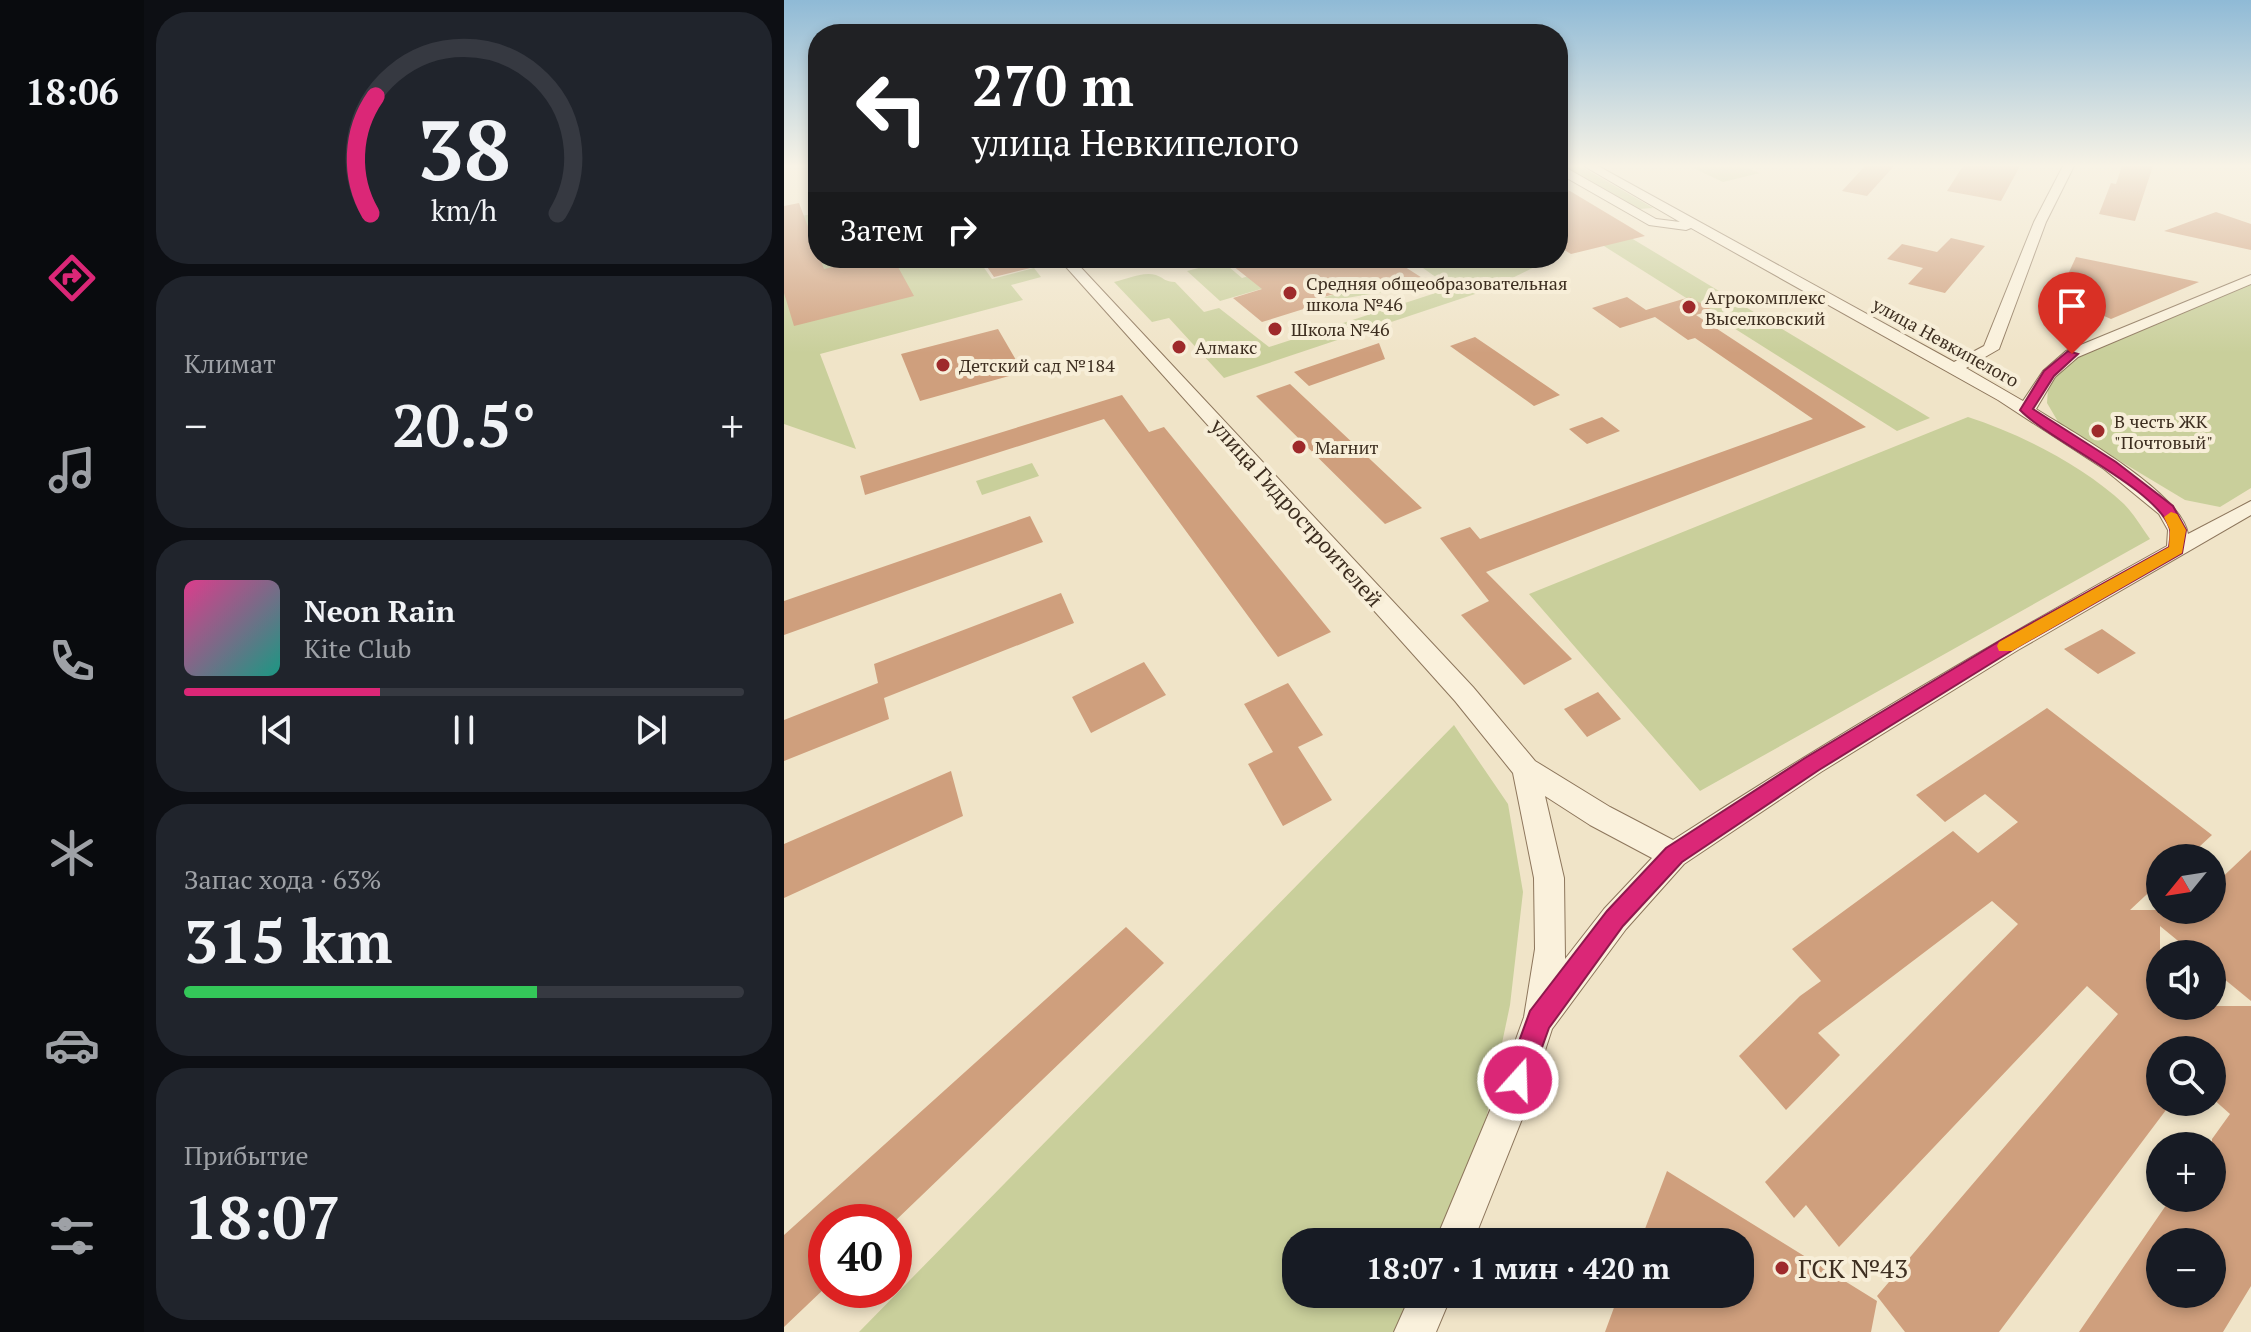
<!DOCTYPE html>
<html lang="ru">
<meta charset="utf-8">
<style>
body{margin:0;font-family:"PT Serif",serif;background:#20242c;color:#f1f3f6;height:100vh;display:flex;flex-direction:column;font-size:30px;white-space:nowrap}
*{box-sizing:border-box;margin:0}
p{font-size:26px;color:#9ea1a6}
.icon{flex:none;width:44px;height:44px;fill:none;stroke:currentColor;stroke-width:2;stroke-linecap:round;stroke-linejoin:round}
.map{position:relative;flex:1;overflow:hidden}
.side{display:flex;flex-direction:column;gap:12px;padding:12px;background:#0d0f14;width:640px}
.side>*{flex:none}
.banner{position:absolute;left:24px;top:24px;width:760px;height:244px;border-radius:32px;box-shadow:0 4px 12px #0003;background:#202124;color:#fff;overflow:hidden}
.needle{width:52px;rotate:240deg}
.tools{position:absolute;left:1362px;top:844px;display:grid;gap:16px}
.tools a{display:grid;place-items:center;width:80px;height:80px;border-radius:50%;background:#171b24;box-shadow:0 4px 12px #0003;font-size:40px}
.speed{position:absolute;left:24px;top:1204px;display:flex;gap:16px;font-size:40px;font-weight:700;text-align:center}
.speed>*{display:grid;place-content:center;width:104px;height:104px;border-radius:50%;background:#171b24;box-shadow:0 4px 12px #0003;line-height:1}
.speed .limit{border:12px solid #d22;background:#fff;color:#111}
.pin{position:absolute;display:grid;place-items:center;width:68px;height:68px;color:#fff;margin:-82px -34px;border-radius:50% 50% 50% 0;rotate:-45deg;box-shadow:0 0 8px #0007}
.pin .icon{rotate:45deg}
.me{position:absolute;width:88px;margin:-44px;rotate:20deg;stroke-linejoin:round;filter:drop-shadow(0 0 6px #0008)}
.turn{display:flex;align-items:center;gap:28px;height:168px;padding:0 32px;font-size:36px}
.turn .icon{width:104px;height:104px;stroke-width:2.5}
.turn b{display:block;font-size:56px;line-height:68px}
.then{display:flex;align-items:center;height:76px;padding:0 32px;background:#0003;gap:16px;font-size:30px}
.big{font-size:60px;font-weight:700;line-height:1.1}
.side .widget{flex:1;display:flex;flex-direction:column;justify-content:center;gap:12px;min-width:0;padding:0 28px;border-radius:32px;background:#20242c}
.side .dial{align-items:center;gap:0}
.dial svg{height:208px;overflow:visible;fill:none;stroke:#363941;stroke-width:7;stroke-linecap:round;text-anchor:middle}
.dial text{fill:#f1f3f6;stroke:none}
.song{display:flex;align-items:center;gap:24px}
.cover{width:96px;height:96px;border-radius:12px;background:linear-gradient(135deg,hsl(330 70% 55%),hsl(170 70% 35%))}
.played{height:8px;border-radius:4px;background:linear-gradient(90deg,#db2777 35%,#363941 35%)}
.keys{display:flex;justify-content:space-around;direction:ltr}
.heat{display:flex;justify-content:space-between;align-items:center;font-size:44px;direction:ltr}
.charge{height:12px;border-radius:6px;background:linear-gradient(90deg,#34c759 63%,#363941 0)}
.trip{position:absolute;left:498px;top:1228px;width:472px;height:80px;border-radius:32px;background:#171b24;box-shadow:0 4px 12px #0003;font-weight:700;line-height:80px;text-align:center}
main{display:flex;flex:1;min-height:0}
.dock{display:flex;flex-direction:column;width:144px;justify-content:space-around;align-items:center;background:#090b0e;color:#9ea1a6}
.dock .icon{width:56px;height:56px}
.dock .on{color:#db2777}
.dock b{font-size:36px;color:#f1f3f6}
.map>svg:first-child{display:block}
.green{fill:#c9cf9b}
.building{fill:#cf9f7d;fill-rule:evenodd}
.lines{fill:none;stroke-linecap:round;stroke-linejoin:round}
.minor-casing{stroke:#8d765c;stroke-width:2}
.minor{fill:#faf1dc;fill-rule:evenodd}
.route{fill:#db2777;stroke:#8e194d;stroke-width:2}
.slow{fill:#f59e0b}
.poi-dot{fill:#9e2a2b;stroke:#f7eed8;stroke-width:3}
.labels{text-anchor:middle;dominant-baseline:central;stroke-width:8;stroke-linejoin:round;paint-order:stroke}
.far-poi-label{font-size:18px;fill:#3d2e20;stroke:#f7eed8;text-anchor:start}
.far-street-label{font-size:18px;fill:#3d2e20;stroke:#f7eed8}
.street-label{font-size:22px;fill:#3d2e20;stroke:#f7eed8}
.near-poi-label{font-size:26px;fill:#3d2e20;stroke:#f7eed8;text-anchor:start}
</style>
<main>
<nav class="dock">
<b>18:06</b>
<svg class="icon on" aria-label="directions" viewBox="0 0 24 24"><path d="M12 3l9 9-9 9-9-9zM9 14v-3h6M13 9l2 2-2 2"/></svg>
<svg class="icon" aria-label="music" viewBox="0 0 24 24"><path d="M9 18V5l10-2v13"/><circle cx="6" cy="18" r="3"/><circle cx="16" cy="16" r="3"/></svg>
<svg class="icon" aria-label="phone" viewBox="0 0 24 24"><path d="M5 4h4l2 5-3 2q2 4 5 5l2-3 5 2v4C11 20 4 13 5 4z"/></svg>
<svg class="icon" aria-label="climate" viewBox="0 0 24 24"><path d="M12 3v18M4 7l16 10M4 17L20 7"/></svg>
<svg class="icon" aria-label="car" viewBox="0 0 24 24"><path d="M5 17H2v-5l4-1 3-4h7l3 4 3 1v5h-3M9 17h6M6 11h13"/><circle cx="7" cy="17" r="2"/><circle cx="17" cy="17" r="2"/></svg>
<svg class="icon" aria-label="filters" viewBox="0 0 24 24"><path d="M4 7h16M4 17h16"/><circle cx="9" cy="7" r="2"/><circle cx="15" cy="17" r="2"/></svg>
</nav>
<section class="side">
<div class="widget dial"><svg viewBox="0 0 100 80">
<path d="M14 69A42 42 0 1 1 86 69"/>
<path d="M14 69A42 42 0 0 1 16 24" stroke="#db2777"/>
<text x="50" y="56" font-size="32" font-weight="700">38</text>
<text x="50" y="72" font-size="11">km/h</text>
</svg></div>
<div class="widget"><p>Климат</p>
<div class="heat"><a>−</a><b class="big">20.5°</b><a>+</a></div>
</div>
<div class="widget">
<div class="song"><i class="cover"></i><div><b>Neon Rain</b><p>Kite Club</p></div></div>
<div class="played"></div>
<div class="keys"><svg class="icon" aria-label="previous" viewBox="0 0 24 24"><path d="M18 5L8 12l10 7zM5 5v14"/></svg><svg class="icon" aria-label="pause" viewBox="0 0 24 24"><path d="M8 5v14M16 5v14"/></svg><svg class="icon" aria-label="next" viewBox="0 0 24 24"><path d="M6 5l10 7-10 7zM19 5v14"/></svg></div>
</div>
<div class="widget"><p>Запас хода · 63%</p><b class="big">315 km</b><div class="charge"></div></div>
<div class="widget"><p>Прибытие</p><b class="big">18:07</b></div>
</section>
<div class="map">
<svg width="1467" height="1332" viewBox="0 0 1467 1332">
<rect width="100%" height="100%" fill="#f0e4c8"/>
<path class="green" d="M780 167H798L869 208 855 209Z
M907 167H961L976 173 939 182Z
M774 194 1146 418 1113 431 774 217Z
M34 213V258H193L208 279 250 268 257 277 227 285 239 300 36 354 72 449 0 424V219Z
M436 258H474L445 267 458 278 481 271 497 283 436 301 403 271 426 265 423 261Z
M625 258 767 259 706 289 440 378 385 318 368 322 330 282C343 279 359 271 372 275 380 278 381 282 391 282L420 312 435 308 485 347 667 288Z
M600 278 617 289 544 301 539 298Z
M1467 281V488L1436 507 1401 500 1276 425 1263 403 1265 374 1303 347Z
M1184 417C1237 434 1299 466 1340 504 1350 514 1358 528 1366 539L916 791 745 594Z
M248 463 255 476 198 495 192 481Z
M670 725 724 804 739 892 726 1005 701 1124 654 1242H512V1294H631L612 1332H75Z"/>
<path class="building" d="M1081 166H1110L1083 196 1058 191Z
M1179 166H1236L1217 201 1163 191Z
M1338 166H1369L1351 221 1315 214 1327 183 1332 184Z
M774 184 791 194 861 236 787 254 774 246Z
M15 203 40 269 90 258H109L130 296 10 326 0 293V206Z
M1432 212 1467 224V250L1380 231Z
M1167 238 1201 246 1161 293 1124 284 1139 268 1103 259 1118 244 1153 252Z
M1292 257 1415 282 1327 319 1274 296Z
M197 258H258L259 265 210 277Z
M480 258H607L643 281 618 289 601 278 537 298 542 302 478 322 449 298 478 289 449 266Z
M843 297 862 310 906 297 928 310 912 315 1082 427 702 572 788 659 740 685 677 615 705 601 656 538 686 527 696 539 1029 419 911 338 904 340 871 317 836 328 808 308Z
M214 329 239 372 136 401 117 354Z
M691 337 776 395 750 406 666 346Z
M595 343 601 359 525 386 510 372Z
M506 384 638 508 601 524 472 396Z
M338 395 365 432 380 427 547 632 494 657 320 419 81 495 76 476Z
M818 417 836 431 803 444 785 429Z
M246 516 259 542 0 635V601Z
M277 593 290 623 100 698 105 719 0 761V720L94 683 90 664Z
M1318 629 1352 653 1314 674 1280 649Z
M360 662 382 695 307 733 288 697Z
M504 683 539 735 514 747 548 800 499 826 464 764 489 752 460 704Z
M814 692 837 719 803 737 780 709Z
M1263 708 1428 835 1403 858H1376V882L1346 910H1428V887L1467 850V1001L1428 969V954H1410L1376 926V1006H1467V1286L1439 1332H1295L1387 1198H1428V1139L1446 1114 1428 1098V1049L1376 1050V1102H1388L1215 1332H1121L1093 1296 1334 1014 1303 986 1055 1247 1022 1205 1010 1218 981 1182 1234 924 1208 901 1034 1033 1056 1055 1002 1110 955 1056 1016 996 1037 981 1008 949 1169 831 1194 853 1234 822 1201 794 1161 822 1132 795ZM1376 1242H1428V1294H1376Z
M167 771 179 816 0 898V844Z
M342 927 380 963 110 1222H42V1287L0 1327V1235Z
M883 1171 1093 1301 1087 1332H821L835 1294H956V1242H856Z"/>
<g class="lines">
<defs>
<path id="minor" d="M774 166H779L872 219 896 222 800 166H814L1170 362 1200 346 1250 222 1279 166H1290L1262 222 1215 349 1182 368 1239 401 1259 371 1282 351 1467 275V284L1294 357 1271 377 1252 409C1288 432 1397 492 1404 534L1467 501V515L1234 650 1037 772 900 864 842 929 768 1029 742 1109 689 1242H651L707 1108 740 1017 751 949 750 878 729 773 671 701 274 258H288L689 687 751 761 826 807 889 840C1050 736 1215 639 1383 546L1384 530 1375 514 1320 469 1214 400 907 228 902 230 865 225 774 173ZM761 796 806 825 868 858 820 909 781 959 780 878Z
M627 1294H668L652 1332H610Z"/>
</defs>
<use href="#minor" class="minor-casing"/>
<use href="#minor" class="minor"/>
</g>
<linearGradient id="sky" x2="0" y2="1"><stop stop-color="#8fbad6"/><stop offset="0.47" stop-color="#f8f3e6"/><stop offset="1" stop-color="#f8f3e6" stop-opacity="0"/></linearGradient>
<rect width="1467" height="353" fill="url(#sky)"/>
<path class="route" d="M1284 351 1294 354 1270 376 1249 409 1332 462 1389 506 1402 530 1398 553 1232 648 1035 770 898 862 839 926 765 1028 743 1089 734 1093 725 1089 721 1080 746 1011 823 911 882 848 1021 758 1219 639 1385 547C1386 541 1387 534 1386 529 1374 489 1266 441 1236 410L1260 371Z"/>
<path class="slow" d="M1387 512 1393 514 1402 530 1398 553 1228 651H1215L1213 646 1215 642 1385 547 1386 530 1380 517Z"/>
<g class="poi-dot">
<circle cx="506" cy="293" r="8"/>
<circle cx="905" cy="307" r="8"/>
<circle cx="491" cy="329" r="8"/>
<circle cx="395" cy="347" r="8"/>
<circle cx="159" cy="365" r="8"/>
<circle cx="1314" cy="431" r="8"/>
<circle cx="515" cy="447" r="8"/>
<circle cx="998" cy="1268" r="8"/>
</g>
<g class="labels">
<g class="far-poi-label">
<text x="522" y="283">Средняя общеобразовательная<tspan x="522" dy="21">школа №46</tspan></text>
<text x="921" y="297">Агрокомплекс<tspan x="921" dy="21">Выселковский</tspan></text>
<text x="507" y="329">Школа №46</text>
<text x="411" y="347">Алмакс</text>
<text x="175" y="365">Детский сад №184</text>
<text x="1330" y="421">В честь ЖК<tspan x="1330" dy="21">"Почтовый"</tspan></text>
<text x="531" y="447">Магнит</text>
</g>
<g class="far-street-label">
<text transform="translate(1162 342) rotate(29)">улица Невкипелого</text>
</g>
<g class="street-label">
<text transform="translate(513 512) rotate(48)">улица Гидростроителей</text>
</g>
<g class="near-poi-label">
<text x="1014" y="1268">ГСК №43</text>
</g>
</g>
</svg>
<div class="tools">
<a><svg class="needle" viewBox="-14 -14 28 28"><path d="M0-13l5 13h-10z" fill="#e53935"/><path d="M0 13l5-13h-10z" fill="#9ea1a6"/></svg></a>
<a><svg class="icon" aria-label="sound" viewBox="0 0 24 24"><path d="M4 9h4l5-4v14l-5-4H4zM17 9q2 3 0 6"/></svg></a>
<a><svg class="icon" aria-label="search" viewBox="0 0 24 24"><circle cx="10" cy="10" r="6"/><path d="M15 15l6 6"/></svg></a>
<a>+</a>
<a>−</a>
</div>
<div class="speed"><div class="limit">40</div></div>
<div class="pin" style="left:1288px;top:354px;background:#d93025"><svg class="icon" aria-label="arrive" viewBox="0 0 24 24"><path d="M6 21V4h12l-3 4 3 4H6"/></svg></div>
<svg class="me" style="left:734px;top:1080px" viewBox="-20 -20 40 40"><circle r="17" fill="#db2777" stroke="#fff" stroke-width="3"/><path d="M0-11L8 9 0 5-8 9z" fill="#fff"/></svg>
<div class="trip">18:07 · 1 мин · 420 m</div>
<div class="banner">
<div class="turn"><svg class="icon" aria-label="left" viewBox="0 0 24 24"><path d="M17 20v-9H6M10 6l-5 5 5 5"/></svg><div><b>270 m</b>улица Невкипелого</div></div>
<div class="then">Затем<svg class="icon" aria-label="right" viewBox="0 0 24 24"><path d="M7 20v-9h11M14 6l5 5-5 5"/></svg></div>
</div>
</div>
</main>
